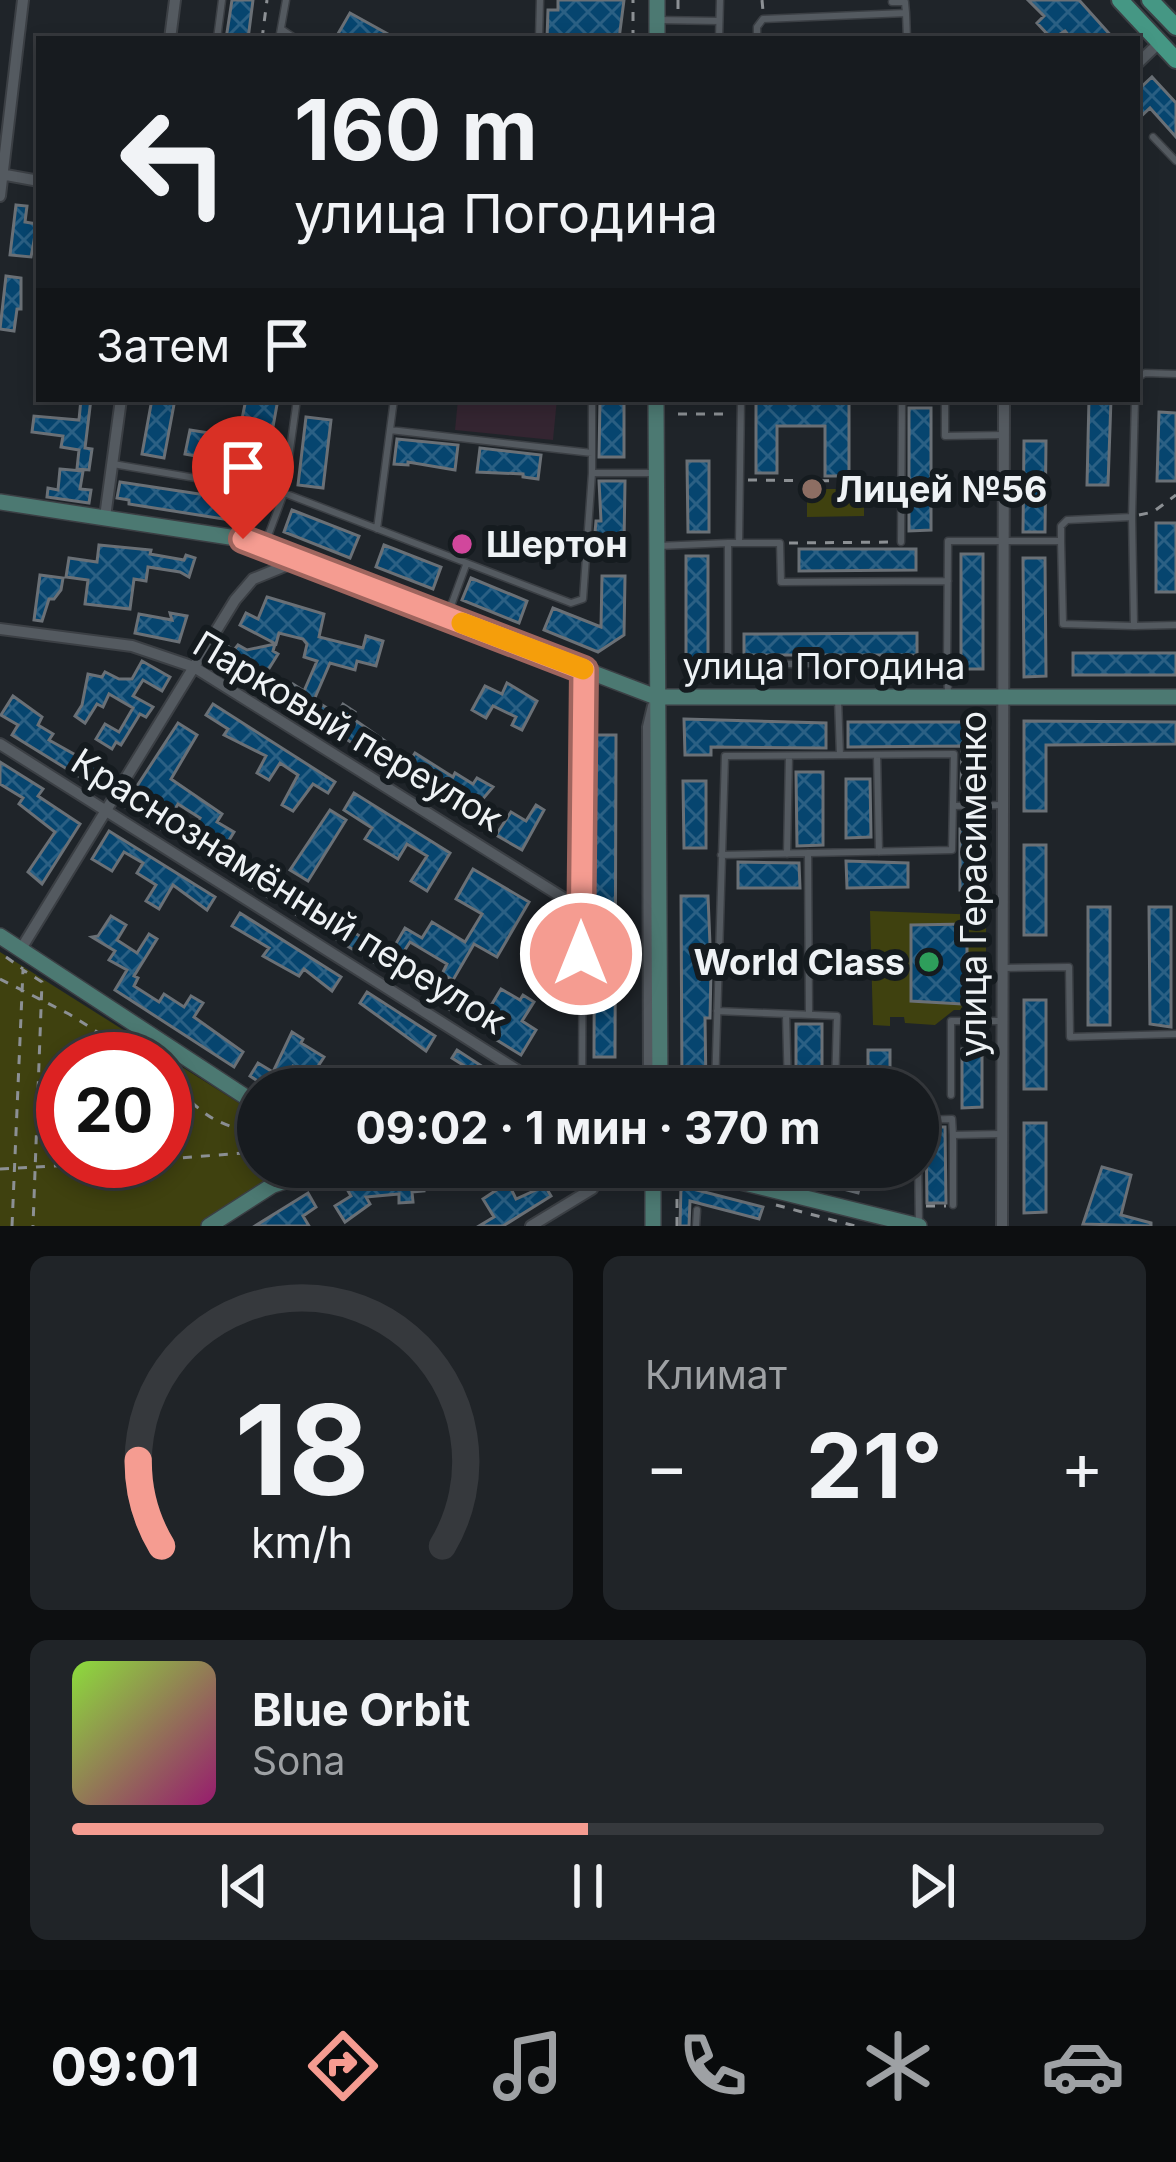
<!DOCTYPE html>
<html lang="ru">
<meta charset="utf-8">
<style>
body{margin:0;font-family:Inter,sans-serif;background:#202428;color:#f1f3f6;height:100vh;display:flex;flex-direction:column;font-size:45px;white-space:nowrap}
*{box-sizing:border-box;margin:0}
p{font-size:39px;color:#9ea1a4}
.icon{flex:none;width:66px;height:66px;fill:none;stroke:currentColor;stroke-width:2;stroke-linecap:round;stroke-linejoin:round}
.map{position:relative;height:1226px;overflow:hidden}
.panel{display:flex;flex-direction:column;gap:30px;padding:30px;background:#0d0f11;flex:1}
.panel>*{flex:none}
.guide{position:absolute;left:36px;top:36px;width:1104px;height:366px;border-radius:0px;box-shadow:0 6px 18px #0003,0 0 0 3px #36393d;background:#171b1f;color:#f1f3f6;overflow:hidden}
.speed{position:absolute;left:36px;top:1032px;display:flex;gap:24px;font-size:60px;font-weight:700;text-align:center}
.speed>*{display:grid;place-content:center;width:156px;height:156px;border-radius:50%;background:#171b1f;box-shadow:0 6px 18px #0003,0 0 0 3px #36393d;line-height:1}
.speed .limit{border:18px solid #d22;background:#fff;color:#111}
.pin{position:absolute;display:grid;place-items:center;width:102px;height:102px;color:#fff;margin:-123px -51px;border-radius:50% 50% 50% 0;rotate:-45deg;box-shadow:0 0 12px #0007}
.pin .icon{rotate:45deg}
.me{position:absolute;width:132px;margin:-66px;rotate:0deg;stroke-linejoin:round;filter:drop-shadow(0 0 9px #0008)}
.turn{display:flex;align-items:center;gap:42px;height:252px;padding:0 60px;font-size:54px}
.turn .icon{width:156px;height:156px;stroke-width:2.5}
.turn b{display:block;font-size:84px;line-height:102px}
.then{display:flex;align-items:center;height:114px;padding:0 60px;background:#0003;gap:24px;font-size:45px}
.big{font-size:90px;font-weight:700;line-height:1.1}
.panel .card{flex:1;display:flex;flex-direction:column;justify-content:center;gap:18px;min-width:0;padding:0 42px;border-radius:18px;background:#202428}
.panel .dial{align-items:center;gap:0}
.dial svg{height:312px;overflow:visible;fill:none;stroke:#36393d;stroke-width:7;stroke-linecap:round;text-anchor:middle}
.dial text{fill:#f1f3f6;stroke:none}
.song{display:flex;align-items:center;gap:36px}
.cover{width:144px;height:144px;border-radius:18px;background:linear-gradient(135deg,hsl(90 70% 55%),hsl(320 70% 35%))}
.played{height:12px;border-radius:6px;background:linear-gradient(90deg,#f59c91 50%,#36393d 50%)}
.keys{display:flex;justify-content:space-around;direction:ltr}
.heat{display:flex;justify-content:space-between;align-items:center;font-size:66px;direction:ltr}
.panel .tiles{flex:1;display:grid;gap:30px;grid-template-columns:1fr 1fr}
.card:last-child{grid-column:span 2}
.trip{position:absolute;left:237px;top:1068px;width:702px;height:120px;border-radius:60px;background:#171b1f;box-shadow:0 6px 18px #0003,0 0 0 3px #36393d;font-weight:700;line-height:120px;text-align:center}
.dock{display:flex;height:192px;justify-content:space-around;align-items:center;background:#090b0c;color:#9ea1a4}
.dock .icon{width:84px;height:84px}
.dock .active{color:#f59c91}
.dock b{font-size:54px;color:#f1f3f6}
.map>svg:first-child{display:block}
.commercial{fill:#342531}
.park{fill:#3f410f;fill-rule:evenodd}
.building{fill:url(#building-cross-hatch);stroke:#6a7076;stroke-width:3}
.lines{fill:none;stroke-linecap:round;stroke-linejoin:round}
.lane-casing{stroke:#3b3f44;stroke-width:9}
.street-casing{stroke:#3b3f44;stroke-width:14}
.secondary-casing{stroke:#3b3f44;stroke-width:18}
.primary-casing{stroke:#3b3f44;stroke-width:20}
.path{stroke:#8c9094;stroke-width:3;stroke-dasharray:9 9;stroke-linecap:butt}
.lane{stroke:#545a60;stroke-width:6}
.street{stroke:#545a60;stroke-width:10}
.secondary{stroke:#4c7972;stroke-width:15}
.primary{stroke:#459784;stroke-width:16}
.route-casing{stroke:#9f655e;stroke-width:30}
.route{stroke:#f59c91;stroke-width:21}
.slow{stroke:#f59e0b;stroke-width:21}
.education-dot{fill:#8d6e63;stroke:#151b1f;stroke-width:4.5}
.hotel-dot{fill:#d1479c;stroke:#151b1f;stroke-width:4.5}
.leisure-dot{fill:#2e9e5b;stroke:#151b1f;stroke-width:4.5}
.labels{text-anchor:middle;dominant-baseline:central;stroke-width:12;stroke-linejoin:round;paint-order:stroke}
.poi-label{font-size:36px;font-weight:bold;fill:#eef2f5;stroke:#151b1f;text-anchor:start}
.street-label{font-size:36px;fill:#eef2f5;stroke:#151b1f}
</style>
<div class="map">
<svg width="1176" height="1226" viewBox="0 0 1176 1226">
<defs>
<pattern id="building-cross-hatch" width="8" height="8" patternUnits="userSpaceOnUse" patternTransform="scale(3)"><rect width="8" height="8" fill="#06456f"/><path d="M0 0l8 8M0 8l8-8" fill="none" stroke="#2b6084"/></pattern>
</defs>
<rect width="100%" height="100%" fill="#1f2429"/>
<path class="commercial" d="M458 399H557L553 440 455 430Z"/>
<path class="park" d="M807 489H864V516L807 517Z
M870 911 986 915V1010H954L935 1025 905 1023 904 1017H890V1026L873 1025Z
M0 952 258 1115V1167H280L270 1186 206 1226H0ZM63 1059H165V1161H63Z"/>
<path class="building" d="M232 0H253L248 39H226Z
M558 0H624L619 39H547L548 10H558Z
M1028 0H1079L1114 39H1072L1065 31 1052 39 1037 23 1044 16Z
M350 13 397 39H335Z
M1152 77 1176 103V137L1150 108 1137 120V91Z
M16 205 27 206 25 222 37 224 31 257 10 255Z
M6 276 21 278V309H17L14 331 0 329Z
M81 399H91L85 448 92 449 89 470 77 469 79 450 61 447 63 436 32 432 34 416 79 420Z
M152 399H175L164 458 142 454Z
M246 399H278L269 449 282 452 279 476 249 470 252 457 243 455 245 445 237 444Z
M600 399H624V457H599Z
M756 399H777V403L849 399V476H825V426H777V473H756Z
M1089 399H1111L1108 485H1087Z
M909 408H931V530L909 531Z
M1159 412 1176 413V481H1157Z
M306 417 331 420 323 488 298 485Z
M190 430 228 436 223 461 185 454Z
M397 439 458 445 455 470 408 462V465L394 464Z
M1024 441H1046L1045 532H1023Z
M480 448 541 455 538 479 523 477V474L477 472Z
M687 461H709V532H688Z
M60 469 83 471 80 489 91 490 89 503 47 497 48 488 58 490Z
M599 481H625L624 544H594L596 521H601Z
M120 482 252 502 249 523 129 504V500L117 498Z
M292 510 359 536 350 558 284 532Z
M1156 523H1176V592H1156Z
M99 545 151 550 150 554 184 560 186 555 195 558 189 577 180 572 148 567 146 581 134 579 130 609 85 604 88 580 66 577 69 558 97 562Z
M384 545 441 567 433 589 376 567Z
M799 549H916V570L799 571Z
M961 554H983V669H961Z
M686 556H708V670L686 671Z
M1023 558H1045L1046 676 1024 677Z
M40 575 63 578 61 590 54 599H49L42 621 34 620Z
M602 576H625L624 635 598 652 544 630 553 608 601 627Z
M471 578 527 601 519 623 462 600Z
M267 597 324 614 319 637 363 648 366 636 383 641 376 666 357 661 355 670 330 663 314 700 337 714 343 704 355 712 352 718 395 748 385 764 284 699 293 684 304 691 317 661 304 657 307 644 303 639 279 633 276 644 240 625 246 613 258 619Z
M170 613 187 616 179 642 135 633 139 614 172 620Z
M917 633V655H744V634Z
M275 644 273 651 278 654 260 683 219 657 226 645 234 650 238 645 247 650Z
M1073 653H1176V675H1073Z
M142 661 170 677 162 691 143 680 133 696 153 707 146 717 140 714 121 745 116 742 112 749 96 739 105 724 119 732 133 708 109 694 103 707 97 704 85 723 75 716 82 705 88 674 102 677 105 672 119 679H132Z
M507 683 537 701 522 730 512 725 516 717 493 706 486 718 472 710 485 686 502 694Z
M13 696 42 717 38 725 53 734 49 740 81 758 84 753 110 773 101 790 12 735 18 725 1 715Z
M213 704 335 782 328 793 313 784 293 811 282 805 298 775 280 763 269 780 257 773 266 756 224 735 228 729 206 715Z
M684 719 826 723V748L711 747V755H685Z
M1024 721 1176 722V744L1046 745V811H1024Z
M848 722H985L986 788H961L962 746 848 747Z
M178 723 197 735 171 779 222 814 217 822 234 832 223 850 194 827 200 818 178 804 162 830 124 806Z
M595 735H616L615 1057H594Z
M415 753 453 777 455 773 473 784 477 778 493 787 475 808 459 799 453 809 401 775Z
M0 762 43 789 38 796 80 824 42 884 28 872 55 832 19 804 23 798 0 784Z
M796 772H823V845L797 846Z
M846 779H870L871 837 846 838Z
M683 781H706V848H684Z
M354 793 450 853 427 891 411 881 427 856 407 844 398 859 365 839 372 828 344 810Z
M536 805 544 810 522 850 496 835 511 812 526 821Z
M330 810 346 820 308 881 290 870Z
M960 829H985V890H960Z
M109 831 215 897 207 910 173 885 159 909 146 901 156 885 137 873 143 863 124 852 112 871 92 859Z
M229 845 241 852 237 859 262 874 265 870 279 879 268 897 217 864Z
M1024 845H1046V935H1024Z
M846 861 908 863V887L847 888Z
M738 862 799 863 800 888H738Z
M473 869 529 902 497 957 474 944 453 980 442 974 447 964 410 942 399 959 404 962 396 976 289 910 295 900 314 911 318 906 328 912 326 916 390 954 405 928 422 938 432 922 465 942 482 914 456 899Z
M681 896H708L711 969 710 1018H705L706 1089H682Z
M1088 907H1110V1025H1088Z
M1149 907H1171V1027L1150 1024Z
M240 913 341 977 332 991 304 969 299 976 263 956 269 948 232 926Z
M111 916 126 925 117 940 137 953 149 934 157 939 134 976 138 978 134 986 159 1002 164 994 184 1007 191 996 203 1003 194 1017 243 1052 234 1067 115 990 127 970 109 960 115 951 92 937 98 936Z
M967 924V973H979V1005L911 1001V925Z
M450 987 483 1007 473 1023 440 1004Z
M501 989 520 1000 523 995 534 1002 522 1021 536 1030 521 1055 492 1037 504 1018 489 1009Z
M367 992 435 1036 426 1051 360 1003Z
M1024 1000H1046V1089H1024Z
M796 1024H822V1089H796Z
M292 1032 303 1039 301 1043 324 1057 311 1077 293 1066 279 1089H270L250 1076 258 1063 273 1072Z
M962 1049H982V1107L962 1108Z
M457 1050 506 1082 502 1089H472L463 1083 459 1089H448L463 1065 452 1058Z
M868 1050H890V1089H868Z
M1024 1123H1046V1212L1024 1213Z
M926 1127H945L946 1203H927Z
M801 1167H854L864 1169 858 1193 798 1177Z
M1102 1167 1131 1175 1121 1215 1151 1223V1226L1083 1224Z
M503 1172 516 1199 545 1186 551 1196 503 1226H479L494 1217 483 1199 498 1189 492 1178Z
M423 1178 424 1191 412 1192 413 1202 399 1203V1194L366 1197 370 1204 345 1222 335 1206 351 1196 347 1189 356 1184Z
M681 1186 763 1207 759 1219 690 1201 689 1226H680Z
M308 1193 316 1207 303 1216 309 1226H255Z"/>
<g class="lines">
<defs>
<path id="lane" d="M892 2H905L906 13
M657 20 719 21
M281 29 296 39
M217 39 222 0
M279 39 286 0
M539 39 540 0
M719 39 720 0
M757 39V27L763 19 906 13 907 39
M1153 137 1176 161
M1137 378 1145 373 1176 374
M592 399V473H652
M945 399V436L1004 435
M390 430 592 453
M113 464 284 493 571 603 583 599 592 473
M1132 517 1135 399
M377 529 394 399
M1061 541 1063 624 1134 626
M901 542 902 399
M728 543H780L781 582 948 581
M739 543 741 399
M265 544 284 493 297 399
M658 546 728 543V655
M448 614 466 565
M729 664H947L948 541H1061V526L1067 520 1132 517 1134 626 1176 625
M947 664 948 695
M838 699 840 755
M877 755 879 852
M953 806 1003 805
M808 853 809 1015
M787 854 789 756
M1002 968 1069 967 1070 1037 1176 1034
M717 1011 837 1016 835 1089
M786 1015 788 1089
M582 1089 584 673
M715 1089 725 756 954 754 952 850 721 855
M951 1095V1021H1002
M918 1120 952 1119 953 1135
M918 1156 919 1225
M779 1188 784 1167
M953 1205V1135L1000 1134
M696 1226 697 1210"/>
<path id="street" d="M170 39 175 0
M1137 64 1160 42
M0 174 39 181
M0 196 23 0
M105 517 121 399
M0 629 132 646 194 667 581 909
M0 744 547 1089
M21 949 235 600 253 579 297 561
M649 1089 648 727 653 706
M531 1226 592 1189 603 1167
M1002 1226 1004 399"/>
<path id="secondary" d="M657 39V0
M656 399 660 1089
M0 502 243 539 656 697H1176
M0 936 258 1105
M653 1167V1226
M680 1167 919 1226
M209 1226 273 1185 328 1167"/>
<path id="primary" d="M1120 0 1176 60
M1150 0 1176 27"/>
</defs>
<use href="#lane" class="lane-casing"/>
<use href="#street" class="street-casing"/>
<use href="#secondary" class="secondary-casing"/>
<use href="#primary" class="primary-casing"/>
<path class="path" d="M678 0V13
M762 0 763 11
M262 39 267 0
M633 39V0
M678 414H730
M748 480 842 481
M1139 515 1153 512 1176 495
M789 543 893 542
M6 957 23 969
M0 979 69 1014 140 1059
M165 1078C205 1113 204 1121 258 1134
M165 1159 258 1152
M0 1169 143 1161
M776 1205 855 1226
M926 1206H946
M12 1226 23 970 42 982 33 1226
M677 1226V1189L681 1181"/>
<use href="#lane" class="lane"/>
<use href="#street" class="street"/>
<use href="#secondary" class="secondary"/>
<use href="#primary" class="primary"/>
</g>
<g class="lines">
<defs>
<path id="route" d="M243 539 584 670 581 954"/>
</defs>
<use href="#route" class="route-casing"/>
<use href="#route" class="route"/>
<path class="slow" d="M462 623 583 669"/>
</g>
<circle class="education-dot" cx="812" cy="489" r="12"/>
<circle class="hotel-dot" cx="462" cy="544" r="12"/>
<circle class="leisure-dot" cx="929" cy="962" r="12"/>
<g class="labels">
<g class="poi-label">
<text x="836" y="489">Лицей №56</text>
<text x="486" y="544">Шертон</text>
<text x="905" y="962" text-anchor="end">World Class</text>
</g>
<g class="street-label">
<text x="824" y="666">улица Погодина</text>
<text transform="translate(348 731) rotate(31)">Парковый переулок</text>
<text transform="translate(973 884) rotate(-90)">улица Герасименко</text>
<text transform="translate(289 891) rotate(32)">Краснознамённый переулок</text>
</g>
</g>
</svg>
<div class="speed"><div class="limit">20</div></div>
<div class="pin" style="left:243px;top:539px;background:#d93025"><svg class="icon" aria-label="arrive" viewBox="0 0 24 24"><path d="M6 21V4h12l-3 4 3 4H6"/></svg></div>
<svg class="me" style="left:581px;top:954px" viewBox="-20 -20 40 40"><circle r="17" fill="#f59c91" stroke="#fff" stroke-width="3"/><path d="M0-11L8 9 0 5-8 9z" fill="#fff"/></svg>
<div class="trip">09:02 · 1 мин · 370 m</div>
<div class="guide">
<div class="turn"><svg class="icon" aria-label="left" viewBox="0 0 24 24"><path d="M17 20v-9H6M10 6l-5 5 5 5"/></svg><div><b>160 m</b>улица Погодина</div></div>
<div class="then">Затем<svg class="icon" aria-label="arrive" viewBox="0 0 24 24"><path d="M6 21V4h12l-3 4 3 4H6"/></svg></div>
</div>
</div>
<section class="panel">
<div class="tiles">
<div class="card dial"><svg viewBox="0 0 100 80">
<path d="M14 69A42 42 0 1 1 86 69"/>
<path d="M14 69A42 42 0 0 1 8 47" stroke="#f59c91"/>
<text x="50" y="56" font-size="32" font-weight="700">18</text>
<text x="50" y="72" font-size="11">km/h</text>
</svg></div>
<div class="card"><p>Климат</p>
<div class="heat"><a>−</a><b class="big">21°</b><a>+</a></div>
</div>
<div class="card">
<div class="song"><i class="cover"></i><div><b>Blue Orbit</b><p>Sona</p></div></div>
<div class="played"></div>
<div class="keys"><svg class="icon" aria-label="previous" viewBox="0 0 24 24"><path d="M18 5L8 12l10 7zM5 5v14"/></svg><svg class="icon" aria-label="pause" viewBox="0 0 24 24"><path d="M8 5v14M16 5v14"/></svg><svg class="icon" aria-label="next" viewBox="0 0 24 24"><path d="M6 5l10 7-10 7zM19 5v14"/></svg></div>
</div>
</div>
</section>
<nav class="dock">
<b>09:01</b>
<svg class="icon active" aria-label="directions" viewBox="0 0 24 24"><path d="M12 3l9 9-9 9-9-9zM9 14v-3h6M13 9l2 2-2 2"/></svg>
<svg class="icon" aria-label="music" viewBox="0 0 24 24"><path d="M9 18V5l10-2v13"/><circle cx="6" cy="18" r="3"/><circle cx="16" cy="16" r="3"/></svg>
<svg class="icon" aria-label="phone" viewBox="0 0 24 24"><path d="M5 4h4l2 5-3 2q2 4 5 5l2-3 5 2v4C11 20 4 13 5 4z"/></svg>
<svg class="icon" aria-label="climate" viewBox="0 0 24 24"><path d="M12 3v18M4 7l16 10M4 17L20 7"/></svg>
<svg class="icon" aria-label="car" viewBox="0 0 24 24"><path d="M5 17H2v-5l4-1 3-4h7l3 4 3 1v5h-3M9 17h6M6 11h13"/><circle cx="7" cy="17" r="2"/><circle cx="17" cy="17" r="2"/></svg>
</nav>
